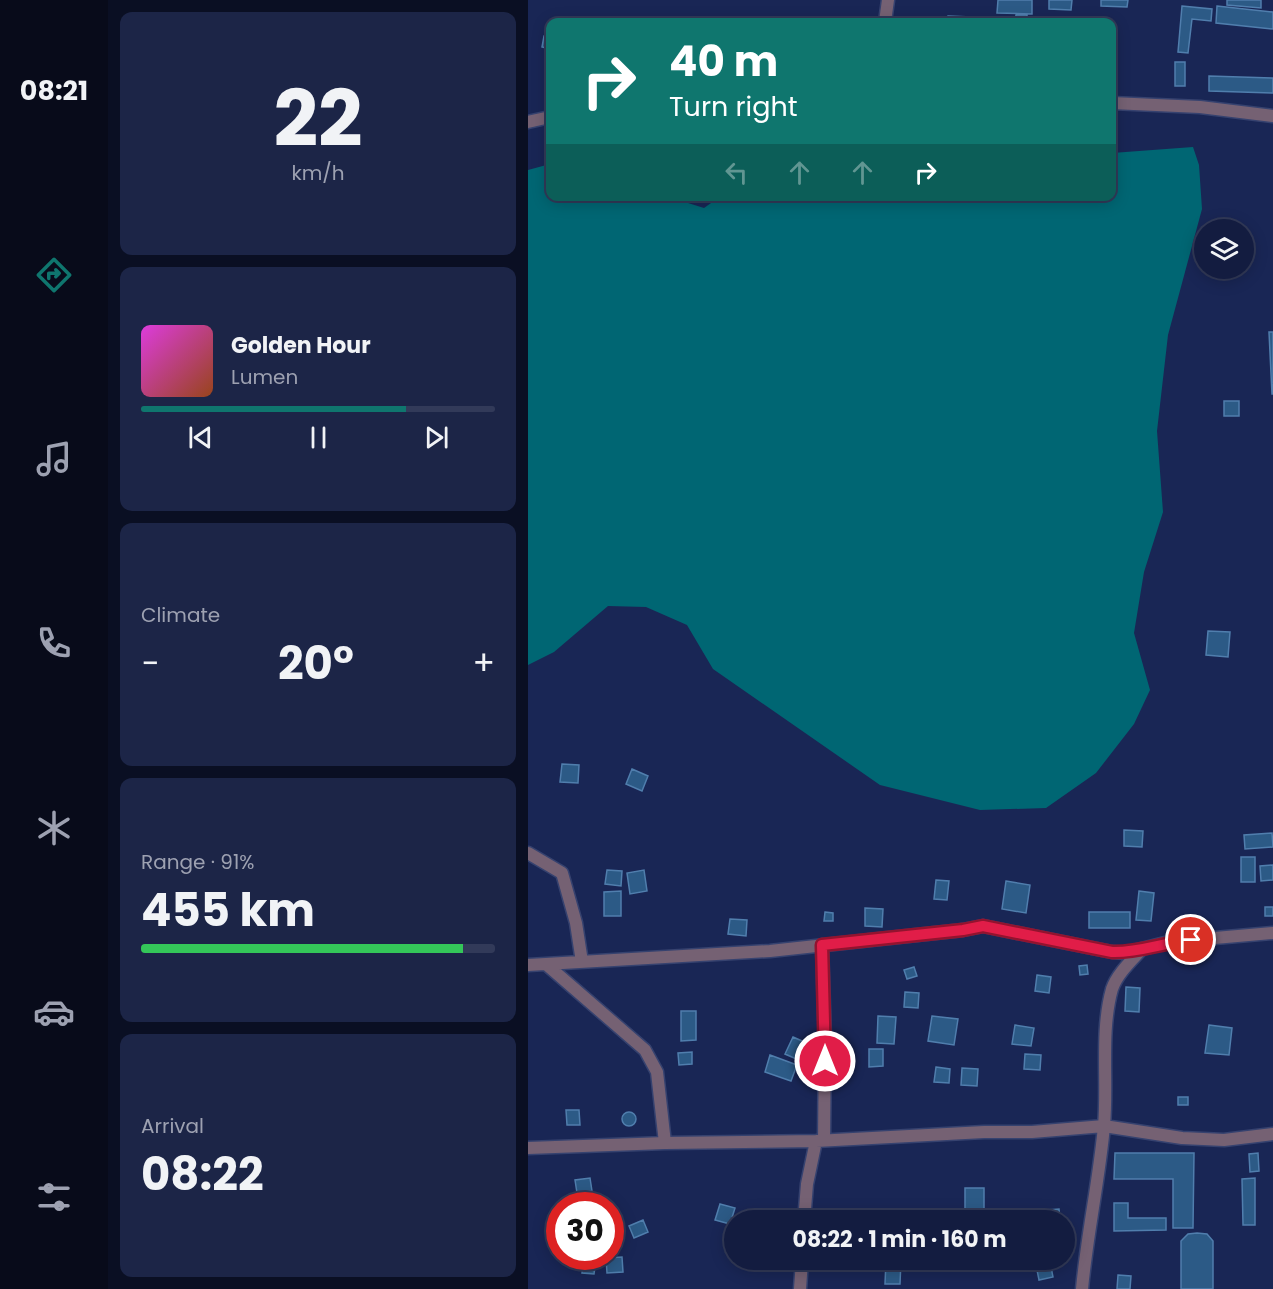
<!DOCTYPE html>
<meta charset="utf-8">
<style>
body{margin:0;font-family:Poppins,sans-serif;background:#1c2547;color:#f1f3f6;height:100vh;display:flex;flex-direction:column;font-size:22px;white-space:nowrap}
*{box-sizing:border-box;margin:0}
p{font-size:20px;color:#9da1b1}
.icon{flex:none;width:33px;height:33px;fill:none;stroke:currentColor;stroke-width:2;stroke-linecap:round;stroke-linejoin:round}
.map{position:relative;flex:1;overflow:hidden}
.details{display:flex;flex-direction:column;gap:12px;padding:12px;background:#0a0f23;width:420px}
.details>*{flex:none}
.guide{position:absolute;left:18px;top:18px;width:570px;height:183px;border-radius:12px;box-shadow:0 3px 15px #0003,0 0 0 2px #323a59;background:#0f766e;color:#fff;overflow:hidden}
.controls{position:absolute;left:666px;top:219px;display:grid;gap:12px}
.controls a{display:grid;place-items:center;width:60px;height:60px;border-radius:50%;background:#131c40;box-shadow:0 3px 15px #0003,0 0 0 2px #323a59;font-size:30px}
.speed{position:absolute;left:18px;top:1192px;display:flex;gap:12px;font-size:30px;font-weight:700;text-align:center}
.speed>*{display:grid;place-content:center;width:78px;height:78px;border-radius:50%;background:#131c40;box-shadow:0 3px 15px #0003,0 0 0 2px #323a59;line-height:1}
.speed .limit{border:9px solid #d22;background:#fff;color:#111}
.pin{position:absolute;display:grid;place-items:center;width:51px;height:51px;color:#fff;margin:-26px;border:3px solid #fff;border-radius:50%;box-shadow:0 2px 6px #0007}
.me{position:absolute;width:66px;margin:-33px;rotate:0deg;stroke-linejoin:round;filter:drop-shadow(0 0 4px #0008)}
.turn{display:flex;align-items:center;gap:21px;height:126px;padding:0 24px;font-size:27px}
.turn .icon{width:78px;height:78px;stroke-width:2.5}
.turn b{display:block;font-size:42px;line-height:51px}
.lanes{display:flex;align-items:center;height:57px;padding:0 24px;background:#0003;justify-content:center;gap:30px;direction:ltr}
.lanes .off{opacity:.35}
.big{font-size:45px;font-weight:700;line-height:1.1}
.details .card{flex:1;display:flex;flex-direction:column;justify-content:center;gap:9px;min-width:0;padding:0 21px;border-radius:12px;background:#1c2547}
.details .dial{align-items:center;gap:0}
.dial b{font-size:78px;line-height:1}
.song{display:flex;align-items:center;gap:18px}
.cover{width:72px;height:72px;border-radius:9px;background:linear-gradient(135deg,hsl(300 70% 55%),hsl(20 70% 35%))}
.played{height:6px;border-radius:3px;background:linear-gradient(90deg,#0f766e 75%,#323a59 75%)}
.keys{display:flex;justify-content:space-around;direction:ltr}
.heat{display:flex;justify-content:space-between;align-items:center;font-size:33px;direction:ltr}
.charge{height:9px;border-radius:4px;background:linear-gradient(90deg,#34c759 91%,#323a59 0)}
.trip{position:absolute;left:196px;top:1210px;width:351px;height:60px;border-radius:30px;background:#131c40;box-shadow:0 3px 15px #0003,0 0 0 2px #323a59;font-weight:700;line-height:60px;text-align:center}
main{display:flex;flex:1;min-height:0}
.tab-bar{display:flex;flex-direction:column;width:108px;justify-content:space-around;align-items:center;background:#080b1a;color:#9da1b1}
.tab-bar .icon{width:42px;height:42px}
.tab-bar .on{color:#0f766e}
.tab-bar b{font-size:27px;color:#f1f3f6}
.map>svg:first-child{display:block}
.water{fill:#006673}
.building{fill:#2c5a86;stroke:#507ead;stroke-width:1.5}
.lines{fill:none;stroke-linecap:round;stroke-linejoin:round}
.minor-casing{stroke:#36426f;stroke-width:15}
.minor{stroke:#756173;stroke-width:12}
.route-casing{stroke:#92132f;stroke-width:15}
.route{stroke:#e11d48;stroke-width:10}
</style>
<main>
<nav class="tab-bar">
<b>08:21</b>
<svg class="icon on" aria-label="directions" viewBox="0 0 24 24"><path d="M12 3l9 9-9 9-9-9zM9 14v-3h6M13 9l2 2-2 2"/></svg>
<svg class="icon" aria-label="music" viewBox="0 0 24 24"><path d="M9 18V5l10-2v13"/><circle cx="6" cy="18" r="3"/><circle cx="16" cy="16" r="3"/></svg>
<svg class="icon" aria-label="phone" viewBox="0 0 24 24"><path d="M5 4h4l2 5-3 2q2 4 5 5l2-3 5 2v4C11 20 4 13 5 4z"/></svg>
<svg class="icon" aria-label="climate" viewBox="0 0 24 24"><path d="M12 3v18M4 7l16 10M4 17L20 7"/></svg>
<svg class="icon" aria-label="car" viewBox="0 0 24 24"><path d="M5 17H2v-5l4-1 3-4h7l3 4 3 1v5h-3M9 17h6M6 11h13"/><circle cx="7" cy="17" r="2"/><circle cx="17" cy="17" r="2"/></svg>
<svg class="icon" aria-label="filters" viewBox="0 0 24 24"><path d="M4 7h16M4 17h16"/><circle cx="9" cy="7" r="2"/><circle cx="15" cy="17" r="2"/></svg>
</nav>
<section class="details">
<div class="card dial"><b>22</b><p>km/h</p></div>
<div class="card">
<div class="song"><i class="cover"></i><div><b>Golden Hour</b><p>Lumen</p></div></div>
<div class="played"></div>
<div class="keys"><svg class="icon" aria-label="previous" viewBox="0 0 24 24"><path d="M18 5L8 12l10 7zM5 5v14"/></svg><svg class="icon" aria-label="pause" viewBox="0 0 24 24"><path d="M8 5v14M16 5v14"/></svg><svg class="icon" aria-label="next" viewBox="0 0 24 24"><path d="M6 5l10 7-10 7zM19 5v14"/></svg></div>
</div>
<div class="card"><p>Climate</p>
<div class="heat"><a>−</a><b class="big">20°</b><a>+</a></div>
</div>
<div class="card"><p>Range · 91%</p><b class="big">455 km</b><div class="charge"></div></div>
<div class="card"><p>Arrival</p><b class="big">08:22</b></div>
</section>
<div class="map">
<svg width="745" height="1289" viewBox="0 0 745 1289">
<rect width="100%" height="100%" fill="#192655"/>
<path class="water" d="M665 147 671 165 674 209 640 335 629 431 635 512 616 572 606 633 622 690 606 724 568 773 518 808 452 810 352 785 185 669 159 625 118 607 80 606 26 652 0 665V170L22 164V196L141 197 176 208 193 196H584V153Z"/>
<path class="building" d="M470 0H504V14L469 13Z
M521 0H544L543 10 521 9Z
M573 0H600L599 7 573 6Z
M699 0H733V8L699 5Z
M654 6 684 9 683 21 664 19 660 53 650 52Z
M689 6 745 12V29L688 23Z
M488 15H499V22H487Z
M420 16 443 17 442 22H419Z
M16 36 22 37V49L14 47Z
M647 62H657V86H647Z
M681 76 745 78V93L681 91Z
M741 332H745V394H744Z
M696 401H711V416H696Z
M680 631 702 632 700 657 678 655Z
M34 764 51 765 50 783 32 782Z
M104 769 120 776 114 791 98 784Z
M596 830 615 831 614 847 596 846Z
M744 833 745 847 717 849 716 835Z
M713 857H727V882H713Z
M745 865V880L733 881 732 866Z
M79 870 94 871 93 886 77 884Z
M116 870 119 891 102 894 99 873Z
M408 880 421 881 419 900 406 899Z
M478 881 502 885 498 913 474 909Z
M93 891V916H76V892Z
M611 891 626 893 623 921 608 920Z
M737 907H745V916H737Z
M337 908 355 909 354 927 337 926Z
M297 912 305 913V921H296Z
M561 912H602V928H561Z
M202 919 219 920 218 936 200 934Z
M559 965 560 974 552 975 551 966Z
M386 967 389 976 379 979 376 970Z
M509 975 523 977 521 993 507 991Z
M598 987 612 988 611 1012 597 1011Z
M377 992 391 993 390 1008 376 1007Z
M153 1011H168V1040L153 1041Z
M350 1016 368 1017 366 1044 349 1043Z
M404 1016 430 1019 426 1045 400 1041Z
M487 1025 506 1028 503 1046 484 1044Z
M681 1025 704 1028 701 1055 677 1053Z
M265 1037 281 1044 273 1061 257 1054Z
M341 1049H355V1066L341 1067Z
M164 1052V1064L151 1065 150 1053Z
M497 1054 513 1055 512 1070 496 1069Z
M242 1055 269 1065 263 1081 237 1072Z
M408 1067 422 1069 421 1083 406 1082Z
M434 1068 450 1069 449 1086 433 1085Z
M650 1097H660V1105H650Z
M38 1110H51L52 1125H39Z
M94 1119a7 7 0 1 1 14 0a7 7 0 1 1-14 0Z
M587 1153H666L665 1228H645V1179H586Z
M730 1153 731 1171 722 1172 721 1154Z
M62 1178 64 1191 49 1193 47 1180Z
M727 1178V1225H715L714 1179Z
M437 1188H456V1212H437Z
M586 1203H600V1218H638V1230L586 1231Z
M192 1204 207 1208 202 1224 187 1220Z
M531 1209 532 1221H520L519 1210Z
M115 1220 120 1232 106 1238 101 1226Z
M669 1233 679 1234 685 1241V1289H653V1241L660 1234Z
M94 1257 95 1272 79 1273 78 1258Z
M56 1258 68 1259 66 1274 54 1273Z
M358 1260H373L372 1284H357Z
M522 1262 525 1277 511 1280 508 1265Z
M590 1275 603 1276 602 1289H589Z"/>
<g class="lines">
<defs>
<path id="minor" d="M357 22 360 0
M584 103 672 107 745 116
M0 122 22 117
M0 853 34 873 48 923 54 962
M294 945 297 1041 296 1140
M0 965 242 951 435 930 455 926 584 952 598 953 641 942 745 933
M19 965 117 1050 129 1072 137 1143
M0 1148 137 1143 288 1141 456 1132H504L576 1126 654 1138 696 1140 745 1134
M276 1221 279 1184 288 1141
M272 1289 274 1260
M554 1289C559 1234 571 1181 576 1126 580 1082 572 1032 584 989 589 974 603 961 614 949"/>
</defs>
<use href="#minor" class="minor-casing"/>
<use href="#minor" class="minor"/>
</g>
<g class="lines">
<defs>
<path id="route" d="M297 1061 294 945 435 930 455 926 584 952C611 953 637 942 663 940"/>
</defs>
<use href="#route" class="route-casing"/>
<use href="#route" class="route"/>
</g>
</svg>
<div class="controls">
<a><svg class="icon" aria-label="layers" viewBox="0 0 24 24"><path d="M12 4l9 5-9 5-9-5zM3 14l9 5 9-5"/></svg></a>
</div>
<div class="speed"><div class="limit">30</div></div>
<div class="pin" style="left:663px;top:940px;background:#d93025"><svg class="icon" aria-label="arrive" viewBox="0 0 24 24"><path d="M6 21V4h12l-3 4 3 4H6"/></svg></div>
<svg class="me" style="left:297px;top:1061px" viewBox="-20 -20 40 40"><circle r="17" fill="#e11d48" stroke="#fff" stroke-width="3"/><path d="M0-11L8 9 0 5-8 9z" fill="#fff"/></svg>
<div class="trip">08:22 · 1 min · 160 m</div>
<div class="guide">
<div class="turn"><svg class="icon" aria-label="right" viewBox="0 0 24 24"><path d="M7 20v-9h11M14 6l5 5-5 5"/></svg><div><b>40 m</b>Turn right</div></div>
<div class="lanes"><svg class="icon off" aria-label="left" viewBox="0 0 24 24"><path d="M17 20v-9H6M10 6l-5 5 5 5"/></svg><svg class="icon off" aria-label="ahead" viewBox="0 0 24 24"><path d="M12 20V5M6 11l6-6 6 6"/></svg><svg class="icon off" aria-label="ahead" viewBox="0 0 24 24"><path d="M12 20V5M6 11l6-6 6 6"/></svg><svg class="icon" aria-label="right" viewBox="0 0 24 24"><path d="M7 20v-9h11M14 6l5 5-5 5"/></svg></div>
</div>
</div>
</main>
